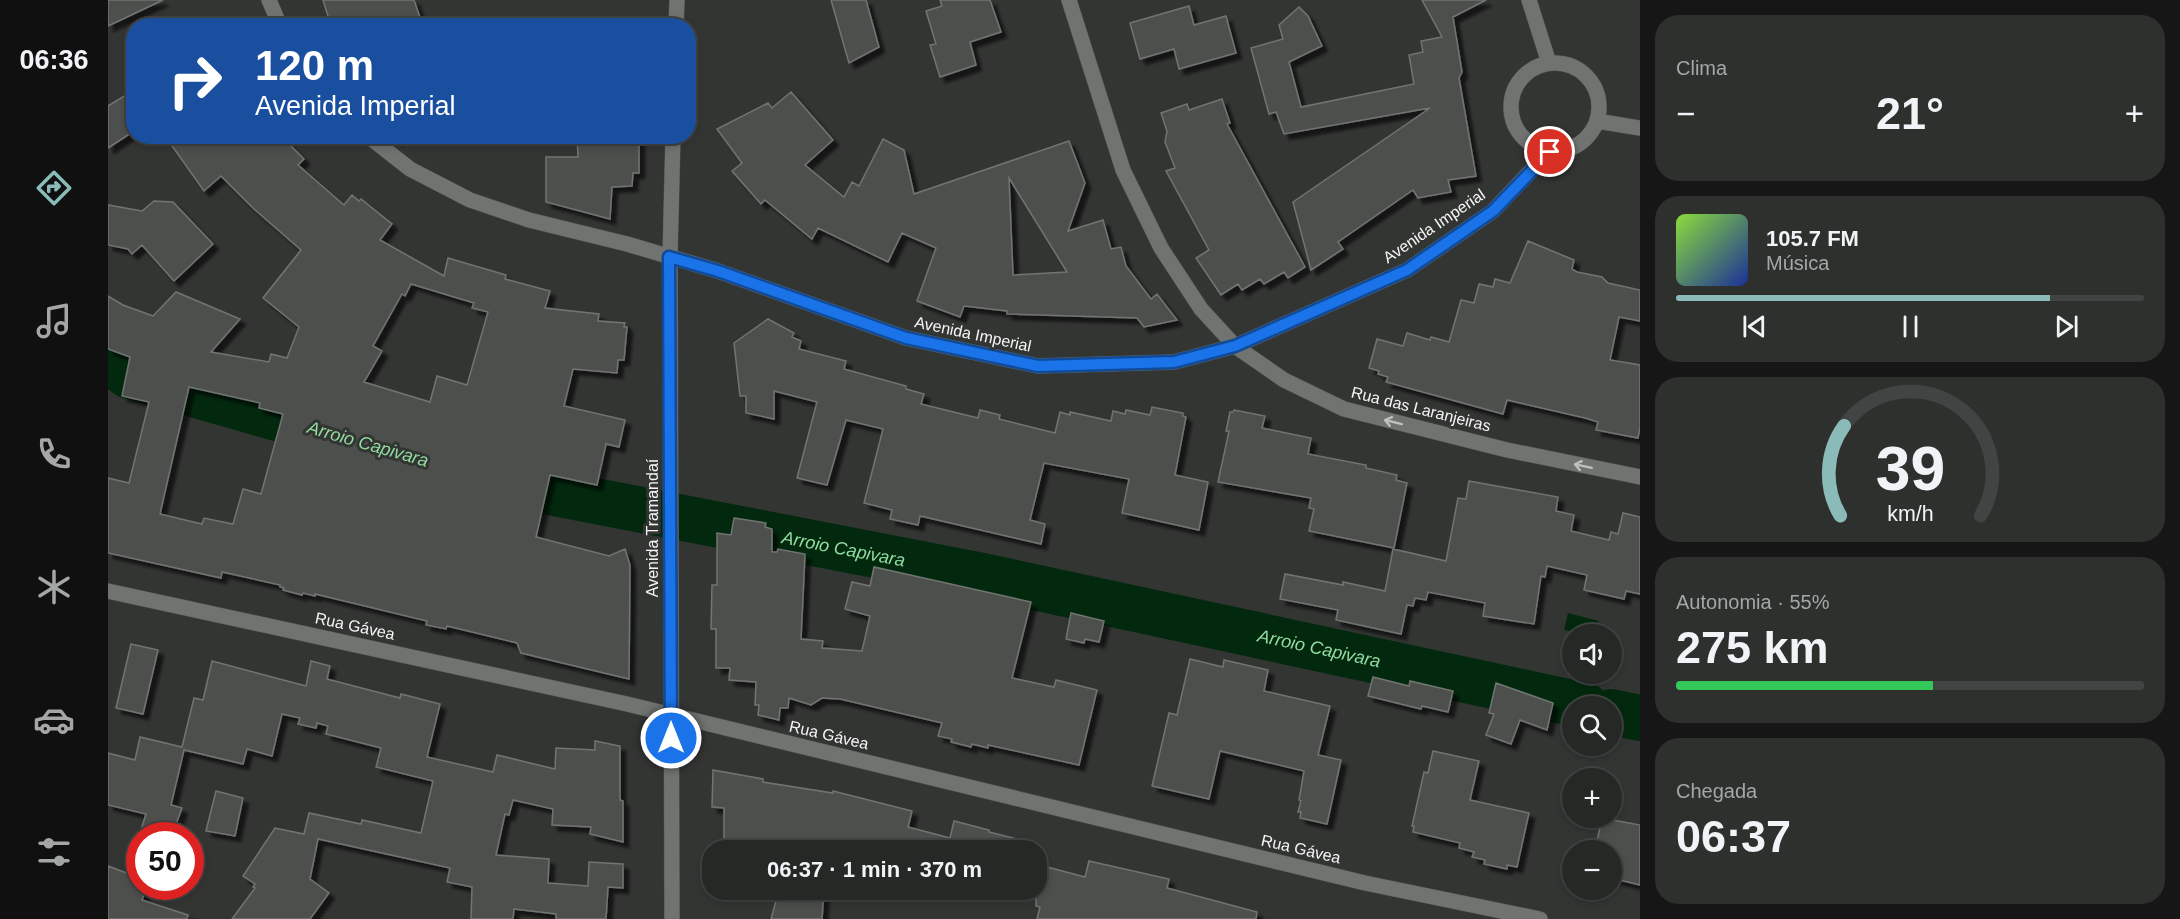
<!DOCTYPE html>
<html lang="pt">
<meta charset="utf-8">
<style>
body{margin:0;font-family:Arial,sans-serif;background:#2e302e;color:#f1f3f6;height:100vh;display:flex;flex-direction:column;font-size:22px;white-space:nowrap}
*{box-sizing:border-box;margin:0}
p{font-size:20px;color:#a4a6a7}
.icon{flex:none;width:33px;height:33px;fill:none;stroke:currentColor;stroke-width:2;stroke-linecap:round;stroke-linejoin:round}
.map{position:relative;flex:1;overflow:hidden}
.side{display:flex;flex-direction:column;gap:15px;padding:15px;background:#151615;width:540px}
.side>*{flex:none}
.top-card{position:absolute;left:18px;top:18px;width:570px;height:126px;border-radius:24px;box-shadow:0 3px 9px #0003,0 0 0 2px #424443;background:#1a4fa0;color:#fff;overflow:hidden}
.buttons{position:absolute;left:1454px;top:624px;display:grid;gap:12px}
.buttons a{display:grid;place-items:center;width:60px;height:60px;border-radius:50%;background:#262826;box-shadow:0 3px 9px #0003,0 0 0 2px #424443;font-size:30px}
.speed{position:absolute;left:18px;top:822px;display:flex;gap:12px;font-size:30px;font-weight:700;text-align:center}
.speed>*{display:grid;place-content:center;width:78px;height:78px;border-radius:50%;background:#262826;box-shadow:0 3px 9px #0003,0 0 0 2px #424443;line-height:1}
.speed .limit{border:9px solid #d22;background:#fff;color:#111}
.pin{position:absolute;display:grid;place-items:center;width:51px;height:51px;color:#fff;margin:-26px;border:3px solid #fff;border-radius:50%;box-shadow:0 2px 6px #0007}
.me{position:absolute;width:66px;margin:-33px;rotate:0deg;stroke-linejoin:round;filter:drop-shadow(0 0 4px #0008)}
.turn{display:flex;align-items:center;gap:21px;height:126px;padding:0 30px;font-size:27px}
.turn .icon{width:78px;height:78px;stroke-width:2.5}
.turn b{display:block;font-size:42px;line-height:51px}
.big{font-size:45px;font-weight:700;line-height:1.1}
.side .tile{flex:1;display:flex;flex-direction:column;justify-content:center;gap:9px;min-width:0;padding:0 21px;border-radius:24px;background:#2e302e}
.side .dial{align-items:center;gap:0}
.dial svg{height:156px;overflow:visible;fill:none;stroke:#424443;stroke-width:7;stroke-linecap:round;text-anchor:middle}
.dial text{fill:#f1f3f6;stroke:none}
.song{display:flex;align-items:center;gap:18px}
.cover{width:72px;height:72px;border-radius:9px;background:linear-gradient(135deg,hsl(90 70% 55%),hsl(230 70% 35%))}
.played{height:6px;border-radius:3px;background:linear-gradient(90deg,#8bbbb9 80%,#424443 80%)}
.keys{display:flex;justify-content:space-around;direction:ltr}
.heat{display:flex;justify-content:space-between;align-items:center;font-size:33px;direction:ltr}
.charge{height:9px;border-radius:4px;background:linear-gradient(90deg,#34c759 55%,#424443 0)}
.trip{position:absolute;left:594px;top:840px;width:345px;height:60px;border-radius:24px;background:#262826;box-shadow:0 3px 9px #0003,0 0 0 2px #424443;font-weight:700;line-height:60px;text-align:center}
main{display:flex;flex:1;min-height:0}
.tabs{display:flex;flex-direction:column;width:108px;justify-content:space-around;align-items:center;background:#0f100f;color:#a4a6a7}
.tabs .icon{width:42px;height:42px}
.tabs .on{color:#8bbbb9}
.tabs b{font-size:27px;color:#f1f3f6}
.map>svg:first-child{display:block}
.water{fill:#02290e}
.lines{fill:none;stroke-linecap:round;stroke-linejoin:round}
.river{stroke:#02290e;stroke-width:46}
.building{fill:#4d504e;stroke:#717471;stroke-width:1.5;fill-rule:evenodd;filter:url(#shadow)}
.minor-casing{stroke:#4e514f;stroke-width:16}
.secondary-casing{stroke:#4e514f;stroke-width:16}
.minor{stroke:#707370;stroke-width:15}
.secondary{stroke:#707370;stroke-width:15}
.oneway{stroke:#bfc1bf}
.route-casing{stroke:#114b97;stroke-width:15}
.route{stroke:#1a73e8;stroke-width:10}
.labels{text-anchor:middle;dominant-baseline:central;stroke-width:6;stroke-linejoin:round;paint-order:stroke}
.street-label{font-size:16px;fill:#f4f5f4;stroke:#333533}
.water-label{font-size:18px;font-style:italic;fill:#91db9f;stroke:#333533}
</style>
<main>
<nav class="tabs">
<b>06:36</b>
<svg class="icon on" aria-label="directions" viewBox="0 0 24 24"><path d="M12 3l9 9-9 9-9-9zM9 14v-3h6M13 9l2 2-2 2"/></svg>
<svg class="icon" aria-label="music" viewBox="0 0 24 24"><path d="M9 18V5l10-2v13"/><circle cx="6" cy="18" r="3"/><circle cx="16" cy="16" r="3"/></svg>
<svg class="icon" aria-label="phone" viewBox="0 0 24 24"><path d="M5 4h4l2 5-3 2q2 4 5 5l2-3 5 2v4C11 20 4 13 5 4z"/></svg>
<svg class="icon" aria-label="climate" viewBox="0 0 24 24"><path d="M12 3v18M4 7l16 10M4 17L20 7"/></svg>
<svg class="icon" aria-label="car" viewBox="0 0 24 24"><path d="M5 17H2v-5l4-1 3-4h7l3 4 3 1v5h-3M9 17h6M6 11h13"/><circle cx="7" cy="17" r="2"/><circle cx="17" cy="17" r="2"/></svg>
<svg class="icon" aria-label="filters" viewBox="0 0 24 24"><path d="M4 7h16M4 17h16"/><circle cx="9" cy="7" r="2"/><circle cx="15" cy="17" r="2"/></svg>
</nav>
<div class="map">
<svg width="1532" height="919" viewBox="0 0 1532 919">
<defs>
<filter id="shadow"><feDropShadow dx="5.5" dy="5.5" stdDeviation="1.5" flood-color="#0009"/></filter>
</defs>
<rect width="100%" height="100%" fill="#333533"/>
<path class="water" d="M1460 613 1491 621 1488 634H1475L1456 630Z"/>
<g class="lines">
<g class="river">
<path d="M0 361 21 376 235 437"/>
<path id="s1" d="M375 476 405 485 870 575 1478 706"/>
<path d="M1503 712 1532 718"/>
</g>
</g>
<path class="building" d="M0 0H55L0 26Z
M215 0H306L315 26H223Z
M723 0H758L771 47 741 63Z
M832 0H882L893 32 862 42 868 65 832 77 822 45 828 44 818 11 834 6Z
M1314 0H1378L1345 17 1354 72 1351 78 1368 176 1340 180 1343 192 1310 198 1305 190 1230 242 1235 249 1203 270 1185 202 1322 108 1176 134 1168 112 1161 114 1143 48 1175 39 1171 25 1191 7 1200 16 1214 46 1181 62 1193 107 1306 84 1301 55 1315 52 1313 41 1334 37Z
M1081 6 1086 25 1118 16 1128 53 1071 69 1066 49 1032 59 1022 23Z
M26 90V131L0 148V106Z
M683 92 725 140 697 165 736 197 744 182 751 186 775 139 796 150 806 194 961 141 977 183 960 231 995 220 1003 249 1013 247 1018 266 1043 299 1049 294 1069 320 1036 327 1029 318 899 314V311L856 306 852 317 809 301 828 248 794 233 780 262 710 228 704 239 657 200 653 204 624 171 634 163 609 129 660 103 664 108ZM901 178 951 259 959 272 905 275Z
M1114 99 1122 123 1119 124 1197 267 1180 278 1176 272 1156 284 1152 279 1134 290 1130 284 1113 295 1088 258 1101 250 1058 171 1067 168 1057 142 1059 131 1053 113 1079 104 1081 110Z
M57 136H173L196 159 190 165 236 205 244 195 251 201 253 199 284 224 272 240 336 276 340 258 398 275 397 279 442 291 437 308 491 314 490 321 517 323 516 327H519L516 360H510L509 373 465 369 456 406 517 420 511 447 498 444 489 485 442 475 428 537 501 556 517 549 522 565 521 679 413 653 409 643 339 626 338 629 318 625 319 621 207 594V596L195 593 194 595 175 590 176 588 172 587V585L114 572 113 578 0 553V478L21 483 41 402 14 396 22 357 0 349V296L15 305 45 316 68 292 132 319 103 352 161 362 163 354 179 358 191 327 155 298 193 250 146 209 113 176 96 191ZM303 284 366 303 364 308 380 312 359 385 329 376 322 402 256 382 274 351 265 346 294 294 297 296ZM81 387 152 403 151 408 175 414 153 494 135 489 125 524 96 518 94 524 52 514Z
M469 136H524L531 139V173H525L524 186 504 187 502 219 438 202V157H470Z
M46 201 65 202 105 244 66 281 34 245 24 254 20 249 0 245V205L34 211Z
M1420 241 1466 260 1464 269 1469 272 1494 277 1500 283 1532 290V321L1511 317 1502 360 1532 365V427L1530 438 1488 430 1490 422 1477 418 1399 400 1395 414 1278 382 1280 377 1270 374 1271 371 1261 368 1269 339 1295 346 1299 333 1322 340 1323 337 1341 342 1353 300 1366 303 1371 284 1385 287 1387 279 1402 283Z
M660 319 686 333 684 337 693 341 691 349 738 361 736 369 798 386V389L816 394 813 404 870 418 872 410 892 415 891 419 947 433 952 412 962 415V412L1003 421 1005 411 1017 414 1018 410 1042 415 1044 407 1075 413V416L1078 417 1067 475 1100 482 1091 530 1014 513 1021 479 936 463 922 520 937 524 933 544 812 516 810 525 782 519 784 510 756 503 775 429 738 420 719 485 689 478 709 402 666 391V419L638 413V396H632L626 343Z
M1126 410 1157 416 1154 428 1203 438 1200 454 1258 465V468L1289 475 1288 480 1299 483 1286 548 1201 531 1206 509 1201 508 1203 498 1110 482 1121 431H1118L1122 412H1125Z
M1361 481 1450 497 1448 511 1466 515 1463 531 1501 540 1503 532 1510 534 1515 513 1532 517V594L1518 591 1516 599 1476 590 1479 575 1439 566 1437 577 1433 576 1426 624 1375 616 1377 603 1320 592 1318 600 1307 598 1305 606 1299 605 1293 634 1228 620 1230 610 1172 599 1177 574 1235 585V582L1277 591 1285 549 1338 561 1350 498 1358 499Z
M626 518 658 523 657 527 664 529V552H669L670 549 697 554 693 639 715 641 714 648 754 651 762 616 737 609 744 582 762 586 766 567 923 602 904 678 946 687 948 680 989 690 971 765 880 745V748L864 744 863 747 843 742 844 739 830 736 834 723 732 699 714 698 703 705 681 698 680 708H672L671 720 650 715 651 705H647L648 682 621 680 622 668H608V629H603L604 585H609V533L623 535Z
M963 613 996 621 991 642 977 639 976 643 958 639Z
M23 644 50 650 35 714 8 708Z
M1082 659 1115 667 1116 660 1160 670 1156 691 1222 706 1210 755 1233 760 1219 824 1192 818 1193 812H1190L1193 801 1191 800 1196 771 1112 751 1101 799 1044 786 1061 713 1069 715Z
M104 661 198 686 203 661 222 666 219 679 292 698 293 694 332 704 319 757 385 772 389 755 447 769 448 748 487 750V741L512 746V800L515 801V842L482 834 483 827 444 825 445 809 405 800 401 815 397 814 388 855 441 859 440 883 480 886 481 862 515 864V888L500 887 498 919H448V914L406 909 405 919H363L364 887 339 882 342 868 210 839 202 879 221 893 202 919H124L147 888 145 887 147 884 135 876 167 828 196 834 201 813 253 824 254 820 313 833 325 781 268 767 273 748 218 734 220 726 209 723 208 728 190 724 192 718 174 714 164 756 139 749 135 764 76 750 63 805 74 808 67 827 60 826 58 836H31L38 814 0 805V753L27 760 32 737 74 747 86 698 95 700Z
M1265 677 1301 686 1302 681 1345 691 1340 712 1314 706 1313 709 1260 696Z
M1388 683 1445 703 1439 730 1412 720 1403 744 1378 735 1386 714 1381 713Z
M1325 751 1371 761 1362 800 1421 813 1409 867 1399 865V869L1376 864 1377 860 1364 857 1366 852 1351 848 1352 843 1305 832 1306 826H1304L1316 772 1320 773Z
M605 770 655 779V782L725 793V791L804 811 800 827 842 838 846 821 881 830V832L925 843 924 850H624L627 841 616 838V808L604 807Z
M108 791 135 798 127 836 98 831Z
M1494 818 1532 825V885L1503 878V850H1487Z
M981 861 1061 879 1059 888 1149 912 1148 919H929L932 907 928 906V864L977 877Z
M0 866 32 878V886H39L34 900 80 915 79 919H0Z
M671 890H716L714 919H663Z"/>
<g class="lines">
<defs>
<path id="minor" d="M161 0 172 26
M961 0 1015 170 1053 248 1093 309 1127 346 1176 380 1236 409 1399 450 1532 477
M1421 0 1441 63
M1403 107a44 44 0 1 1 88 0a44 44 0 1 1-88 0Z
M1489 121 1532 128
M260 136 302 169 362 200 421 220 519 244 610 271 798 338 930 366 1066 362 1127 346 1299 270 1385 211 1441 152
M0 591 519 704 1257 883 1432 919"/>
<path id="secondary" d="M568 26 569 0
M564 919 562 257 565 136"/>
</defs>
<use href="#minor" class="minor-casing"/>
<use href="#secondary" class="secondary-casing"/>
<use href="#minor" class="minor"/>
<use href="#secondary" class="secondary"/>
</g>
<defs><path id="oneway-shaft" d="M-6 0H5M1.5-3L5.5 0L1.5 3" fill="none" stroke-width="1.6" stroke-linecap="round" stroke-linejoin="round" transform="scale(1.5)"/></defs>
<g class="oneway">
<use href="#oneway-shaft" transform="translate(1285 422) rotate(-166)"/>
<use href="#oneway-shaft" transform="translate(1475 466) rotate(-168)"/>
</g>
<g class="lines">
<defs>
<path id="route" d="M563 738 561 257 610 271 798 338 930 366 1066 362 1127 346 1299 270 1385 211 1442 152"/>
</defs>
<use href="#route" class="route-casing"/>
<use href="#route" class="route"/>
</g>
<g class="labels">
<g class="street-label">
<text transform="translate(1326 226) rotate(-34)">Avenida Imperial</text>
<text transform="translate(865 334) rotate(12)">Avenida Imperial</text>
<text transform="translate(1313 409) rotate(14)">Rua das Laranjeiras</text>
<text transform="translate(544 528) rotate(-90)">Avenida Tramandaí</text>
<text transform="translate(247 626) rotate(12)">Rua Gávea</text>
<text transform="translate(721 735) rotate(13)">Rua Gávea</text>
<text transform="translate(1193 849) rotate(13)">Rua Gávea</text>
</g>
<g class="water-label">
<text transform="translate(260 444) rotate(16)">Arroio Capivara</text>
<text stroke="none"><textPath href="#s1" startOffset="368">Arroio Capivara</textPath></text>
<text stroke="none"><textPath href="#s1" startOffset="854">Arroio Capivara</textPath></text>
</g>
</g>
</svg>
<div class="buttons">
<a><svg class="icon" aria-label="sound" viewBox="0 0 24 24"><path d="M4 9h4l5-4v14l-5-4H4zM17 9q2 3 0 6"/></svg></a>
<a><svg class="icon" aria-label="search" viewBox="0 0 24 24"><circle cx="10" cy="10" r="6"/><path d="M15 15l6 6"/></svg></a>
<a>+</a>
<a>−</a>
</div>
<div class="speed"><div class="limit">50</div></div>
<div class="pin" style="left:1442px;top:152px;background:#d93025"><svg class="icon" aria-label="arrive" viewBox="0 0 24 24"><path d="M6 21V4h12l-3 4 3 4H6"/></svg></div>
<svg class="me" style="left:563px;top:738px" viewBox="-20 -20 40 40"><circle r="17" fill="#1a73e8" stroke="#fff" stroke-width="3"/><path d="M0-11L8 9 0 5-8 9z" fill="#fff"/></svg>
<div class="trip">06:37 · 1 min · 370 m</div>
<div class="top-card">
<div class="turn"><svg class="icon" aria-label="right" viewBox="0 0 24 24"><path d="M7 20v-9h11M14 6l5 5-5 5"/></svg><div><b>120 m</b>Avenida Imperial</div></div>
</div>
</div>
<section class="side">
<div class="tile"><p>Clima</p>
<div class="heat"><a>−</a><b class="big">21°</b><a>+</a></div>
</div>
<div class="tile">
<div class="song"><i class="cover"></i><div><b>105.7 FM</b><p>Música</p></div></div>
<div class="played"></div>
<div class="keys"><svg class="icon" aria-label="previous" viewBox="0 0 24 24"><path d="M18 5L8 12l10 7zM5 5v14"/></svg><svg class="icon" aria-label="pause" viewBox="0 0 24 24"><path d="M8 5v14M16 5v14"/></svg><svg class="icon" aria-label="next" viewBox="0 0 24 24"><path d="M6 5l10 7-10 7zM19 5v14"/></svg></div>
</div>
<div class="tile dial"><svg viewBox="0 0 100 80">
<path d="M14 69A42 42 0 1 1 86 69"/>
<path d="M14 69A42 42 0 0 1 16 23" stroke="#8bbbb9"/>
<text x="50" y="56" font-size="32" font-weight="700">39</text>
<text x="50" y="72" font-size="11">km/h</text>
</svg></div>
<div class="tile"><p>Autonomia · 55%</p><b class="big">275 km</b><div class="charge"></div></div>
<div class="tile"><p>Chegada</p><b class="big">06:37</b></div>
</section>
</main>
